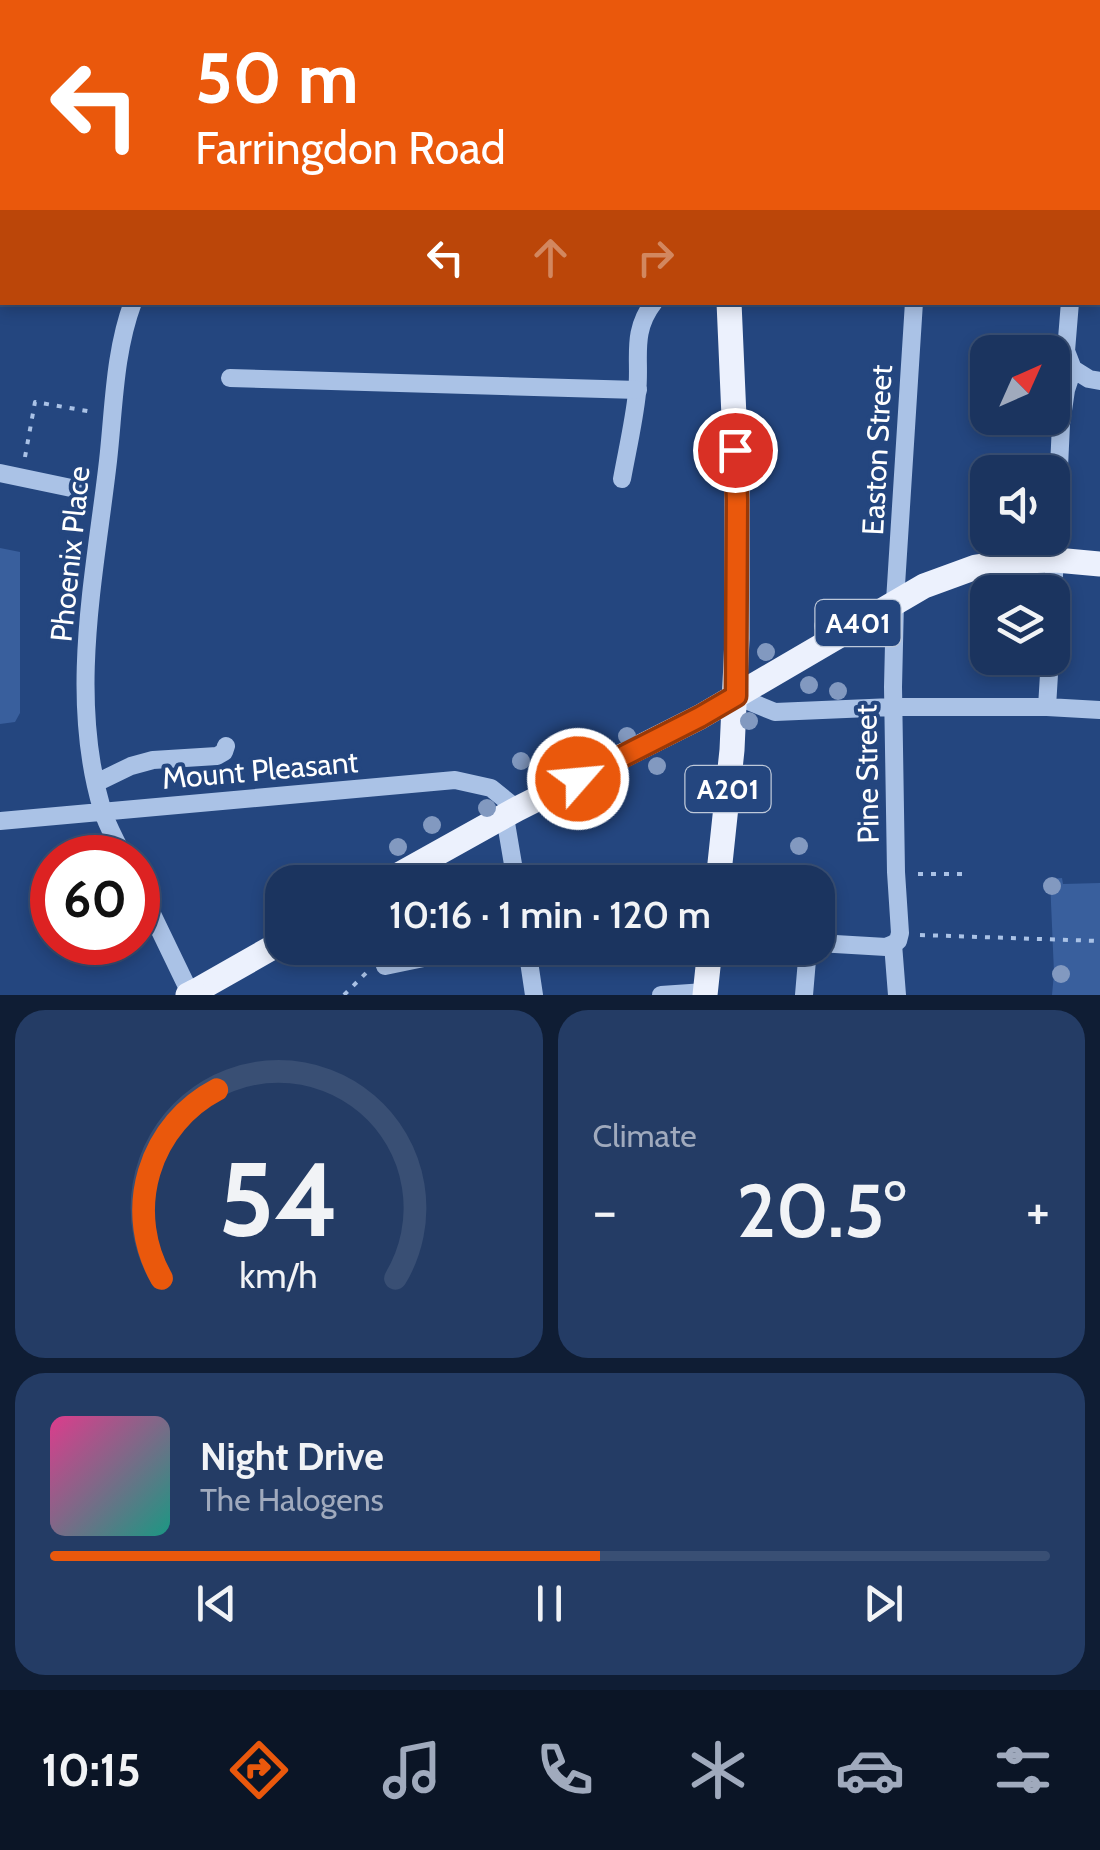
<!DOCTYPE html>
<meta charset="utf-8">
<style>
body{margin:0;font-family:Cabin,sans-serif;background:#243c65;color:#f1f3f6;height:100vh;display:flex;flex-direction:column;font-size:38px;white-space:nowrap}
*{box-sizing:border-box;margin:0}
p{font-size:32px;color:#a0aabd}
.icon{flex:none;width:55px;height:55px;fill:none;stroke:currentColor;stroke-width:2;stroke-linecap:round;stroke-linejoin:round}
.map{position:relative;height:995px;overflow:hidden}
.details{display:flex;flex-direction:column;gap:15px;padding:15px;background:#0f1d34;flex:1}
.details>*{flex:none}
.top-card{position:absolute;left:0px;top:0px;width:1100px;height:305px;box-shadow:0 5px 15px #0003,0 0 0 2px #394f74;background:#ea580c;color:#fff;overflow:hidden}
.needle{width:65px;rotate:45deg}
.controls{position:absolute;left:970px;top:335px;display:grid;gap:20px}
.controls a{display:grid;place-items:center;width:100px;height:100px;border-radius:20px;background:#1b345f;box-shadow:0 5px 15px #0003,0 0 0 2px #394f74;font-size:50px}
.speed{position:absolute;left:30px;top:835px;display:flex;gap:20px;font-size:50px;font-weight:700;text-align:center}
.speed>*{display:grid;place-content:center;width:130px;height:130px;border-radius:50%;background:#1b345f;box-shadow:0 5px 15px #0003,0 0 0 2px #394f74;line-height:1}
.speed .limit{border:15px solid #d22;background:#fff;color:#111}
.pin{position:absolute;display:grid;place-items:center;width:85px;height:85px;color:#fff;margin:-42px;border:5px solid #fff;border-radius:50%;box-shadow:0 2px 10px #0007}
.me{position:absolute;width:110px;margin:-55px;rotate:63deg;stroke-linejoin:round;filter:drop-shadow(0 0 8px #0008)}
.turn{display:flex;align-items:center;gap:35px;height:210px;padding:0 30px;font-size:45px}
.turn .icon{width:130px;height:130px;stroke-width:2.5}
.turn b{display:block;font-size:70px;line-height:85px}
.lanes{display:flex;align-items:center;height:95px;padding:0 30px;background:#0003;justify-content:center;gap:50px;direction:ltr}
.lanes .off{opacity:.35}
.big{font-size:75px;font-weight:600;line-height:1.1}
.details .tile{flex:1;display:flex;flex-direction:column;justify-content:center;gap:15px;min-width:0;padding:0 35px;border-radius:30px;background:#243c65}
.details .dial{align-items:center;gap:0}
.dial svg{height:260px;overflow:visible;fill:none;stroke:#394f74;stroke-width:7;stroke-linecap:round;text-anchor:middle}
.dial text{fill:#f1f3f6;stroke:none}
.song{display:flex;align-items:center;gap:30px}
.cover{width:120px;height:120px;border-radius:15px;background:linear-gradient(135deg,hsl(330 70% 55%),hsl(170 70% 35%))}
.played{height:10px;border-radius:5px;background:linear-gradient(90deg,#ea580c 55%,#394f74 55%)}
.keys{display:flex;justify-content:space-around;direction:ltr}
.heat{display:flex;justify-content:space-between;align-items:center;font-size:55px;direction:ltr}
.details .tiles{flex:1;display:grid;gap:15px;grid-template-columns:1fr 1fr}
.tile:last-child{grid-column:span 2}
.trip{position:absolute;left:265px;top:865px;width:570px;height:100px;border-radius:30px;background:#1b345f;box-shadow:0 5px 15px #0003,0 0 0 2px #394f74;font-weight:600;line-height:100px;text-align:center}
.dock{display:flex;height:160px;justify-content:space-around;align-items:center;background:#0b1526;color:#a0aabd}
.dock .icon{width:70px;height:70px}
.dock .on{color:#ea580c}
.dock b{font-size:45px;color:#f1f3f6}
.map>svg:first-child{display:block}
.green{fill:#395f9d}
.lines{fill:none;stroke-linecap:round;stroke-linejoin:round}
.path{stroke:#aac2e6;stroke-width:4;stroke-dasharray:5 8;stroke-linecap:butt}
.minor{stroke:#aac2e6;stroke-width:18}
.major{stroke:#ecf1fd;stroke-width:25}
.minor-bridge{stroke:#aac2e6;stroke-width:18}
.major-bridge{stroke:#ecf1fd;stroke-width:25}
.tree{fill:#8299c0}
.route-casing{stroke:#983908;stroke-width:25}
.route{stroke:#ea580c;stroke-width:18}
.labels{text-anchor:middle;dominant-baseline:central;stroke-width:8;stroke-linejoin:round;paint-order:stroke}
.shield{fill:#24467f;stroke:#bdc8d9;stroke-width:2.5}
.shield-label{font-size:28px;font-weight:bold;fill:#fff}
.street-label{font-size:30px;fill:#fff;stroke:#24467f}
</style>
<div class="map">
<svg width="1100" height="995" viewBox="0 0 1100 995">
<rect width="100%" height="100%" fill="#24467f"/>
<path class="green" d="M0 548 20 552V713L15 722 0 724Z
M1062 878 1063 884 1100 883V995H1052L1054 973 1050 879Z"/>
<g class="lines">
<path class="path" d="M985 0 1012 2
M1037 2 1038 0
M1098 169 1100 170
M25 457 35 402 93 412
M918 874H966
M920 935 1100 941
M344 995 366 973"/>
<path class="minor" d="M383 0V2
M832 0 841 2
M256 2 257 0
M1098 29 1100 30
M1070 302 1066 351 1073 369 1089 379 1100 381
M0 473 76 489
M622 479C627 451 634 422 637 393 641 359 630 333 654 302
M1052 619 1061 424 1066 390 1073 369
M736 696 775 712 893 707H1047L1100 710
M1047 707 1050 658
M96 783 131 766 153 760 217 756 224 752 226 746
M505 817 516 882
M0 821 455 780 491 788 517 809
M124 858C117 842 107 826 102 809 68 695 95 575 108 461 114 408 114 353 133 302
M138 885 191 995
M818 943 886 947 893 944
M893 944 898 941 900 933 896 872 893 687 895 601 914 302
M893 944 897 995
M527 948 534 995
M385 966 472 948
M661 995 705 992
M804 995 808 948"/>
<path class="major" d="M716 0 717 2
M219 2 229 0
M0 55 2 54
M386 882 517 809 700 717 924 586 976 567 1017 561 1056 560 1100 564
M718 882 732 750 737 639V486L729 302
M194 992 282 942
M705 995 710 948"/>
<path class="minor-bridge" d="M230 378 638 390"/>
<path class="major-bridge" d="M188 995 194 992"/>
</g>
<g class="tree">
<circle cx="823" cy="626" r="9"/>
<circle cx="766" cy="652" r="9"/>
<circle cx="809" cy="685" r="9"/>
<circle cx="838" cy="691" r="9"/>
<circle cx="749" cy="721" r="9"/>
<circle cx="627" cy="736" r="9"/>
<circle cx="577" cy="752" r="9"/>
<circle cx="521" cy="761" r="9"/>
<circle cx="657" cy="766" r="9"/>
<circle cx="546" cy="767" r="9"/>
<circle cx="487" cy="808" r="9"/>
<circle cx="432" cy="825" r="9"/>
<circle cx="799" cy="846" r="9"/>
<circle cx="398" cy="847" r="9"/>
<circle cx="354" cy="872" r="9"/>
<circle cx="1052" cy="886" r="9"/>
<circle cx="1061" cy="974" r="9"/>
</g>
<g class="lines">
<defs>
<path id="route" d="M578 779 700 717 736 696 737 500 735 450"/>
</defs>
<use href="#route" class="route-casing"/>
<use href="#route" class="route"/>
</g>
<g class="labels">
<g class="shield">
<rect x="815.5" y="600" width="85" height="46" rx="8"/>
<rect x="685.5" y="766" width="85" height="46" rx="8"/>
</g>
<g class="shield-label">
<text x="858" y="623">A401</text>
<text x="728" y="789">A201</text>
</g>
<g class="street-label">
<text transform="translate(877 450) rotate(-87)">Easton Street</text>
<text transform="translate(70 554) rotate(-84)">Phoenix Place</text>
<text transform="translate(260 770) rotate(-5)">Mount Pleasant</text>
<text transform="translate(867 774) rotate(-91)">Pine Street</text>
</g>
</g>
</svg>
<div class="controls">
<a><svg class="needle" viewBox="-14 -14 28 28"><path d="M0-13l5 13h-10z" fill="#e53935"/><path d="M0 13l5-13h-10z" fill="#a0aabd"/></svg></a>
<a><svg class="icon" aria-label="sound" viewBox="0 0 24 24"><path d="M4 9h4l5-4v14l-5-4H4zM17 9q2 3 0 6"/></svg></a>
<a><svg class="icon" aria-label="layers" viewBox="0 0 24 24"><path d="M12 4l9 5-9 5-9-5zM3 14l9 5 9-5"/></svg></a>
</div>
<div class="speed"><div class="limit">60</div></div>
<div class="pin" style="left:735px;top:450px;background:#d93025"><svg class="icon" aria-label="arrive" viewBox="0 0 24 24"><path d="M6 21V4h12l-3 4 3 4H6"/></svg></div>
<svg class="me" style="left:578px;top:779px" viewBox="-20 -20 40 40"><circle r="17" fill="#ea580c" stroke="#fff" stroke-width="3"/><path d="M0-11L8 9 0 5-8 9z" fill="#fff"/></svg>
<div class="trip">10:16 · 1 min · 120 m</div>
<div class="top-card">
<div class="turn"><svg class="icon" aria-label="left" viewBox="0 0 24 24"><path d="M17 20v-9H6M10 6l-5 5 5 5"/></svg><div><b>50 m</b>Farringdon Road</div></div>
<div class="lanes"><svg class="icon" aria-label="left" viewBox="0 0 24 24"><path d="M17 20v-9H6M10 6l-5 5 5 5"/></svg><svg class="icon off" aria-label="ahead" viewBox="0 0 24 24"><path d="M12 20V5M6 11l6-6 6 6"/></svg><svg class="icon off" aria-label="right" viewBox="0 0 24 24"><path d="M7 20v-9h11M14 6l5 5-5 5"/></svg></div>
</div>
</div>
<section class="details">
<div class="tiles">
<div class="tile dial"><svg viewBox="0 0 100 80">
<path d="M14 69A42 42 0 1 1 86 69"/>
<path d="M14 69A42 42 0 0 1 31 11" stroke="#ea580c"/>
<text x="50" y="56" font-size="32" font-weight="700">54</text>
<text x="50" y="72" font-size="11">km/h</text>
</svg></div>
<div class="tile"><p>Climate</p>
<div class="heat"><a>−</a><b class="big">20.5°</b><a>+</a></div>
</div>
<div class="tile">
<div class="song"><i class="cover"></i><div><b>Night Drive</b><p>The Halogens</p></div></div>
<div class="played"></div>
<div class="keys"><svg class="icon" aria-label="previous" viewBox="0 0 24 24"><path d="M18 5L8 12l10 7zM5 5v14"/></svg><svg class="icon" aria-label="pause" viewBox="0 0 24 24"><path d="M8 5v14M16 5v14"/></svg><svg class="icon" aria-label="next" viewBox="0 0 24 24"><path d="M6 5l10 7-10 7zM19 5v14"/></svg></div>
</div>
</div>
</section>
<nav class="dock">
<b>10:15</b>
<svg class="icon on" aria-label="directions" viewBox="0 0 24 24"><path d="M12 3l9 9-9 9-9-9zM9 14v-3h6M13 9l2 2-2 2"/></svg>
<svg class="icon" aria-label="music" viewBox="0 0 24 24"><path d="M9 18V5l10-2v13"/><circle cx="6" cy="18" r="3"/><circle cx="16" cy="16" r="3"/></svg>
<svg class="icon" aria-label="phone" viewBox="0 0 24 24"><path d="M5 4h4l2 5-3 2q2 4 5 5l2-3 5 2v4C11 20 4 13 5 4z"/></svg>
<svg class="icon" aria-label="climate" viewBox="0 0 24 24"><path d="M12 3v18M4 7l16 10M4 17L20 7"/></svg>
<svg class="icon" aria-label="car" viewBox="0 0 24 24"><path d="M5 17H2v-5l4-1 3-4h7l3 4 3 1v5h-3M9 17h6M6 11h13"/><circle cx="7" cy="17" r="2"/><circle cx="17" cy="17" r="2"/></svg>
<svg class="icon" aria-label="filters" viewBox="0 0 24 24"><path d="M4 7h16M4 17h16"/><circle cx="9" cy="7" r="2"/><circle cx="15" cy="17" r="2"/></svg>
</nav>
